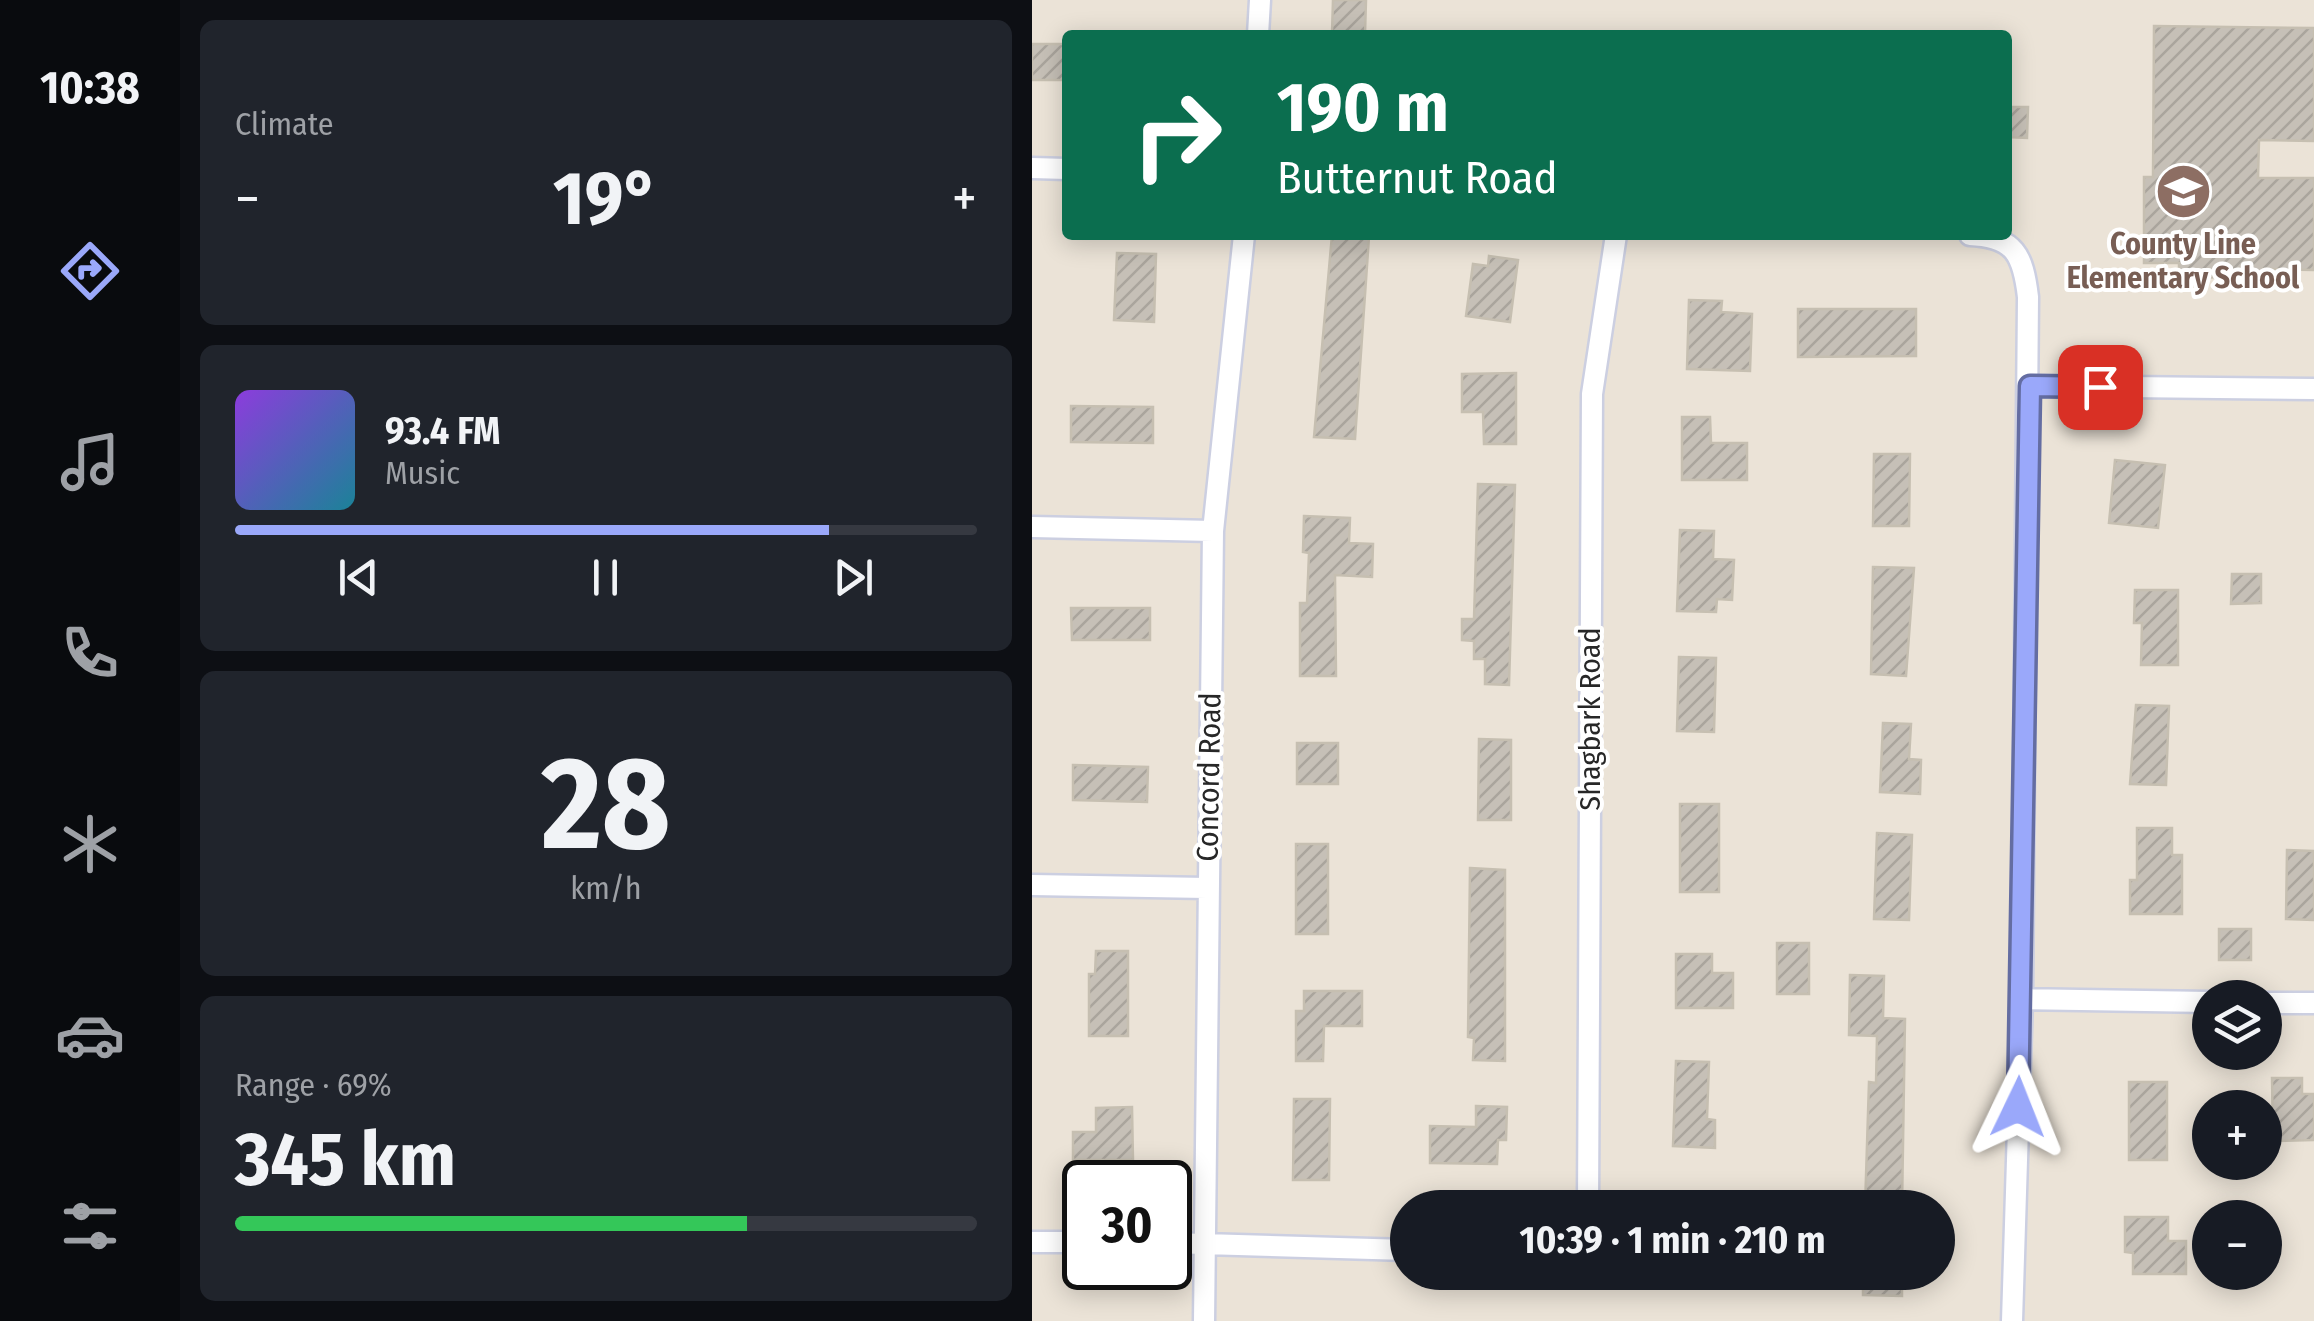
<!DOCTYPE html>
<meta charset="utf-8">
<style>
body{margin:0;font-family:"Fira Sans Condensed",sans-serif;background:#20242c;color:#f1f3f6;height:100vh;display:flex;flex-direction:column;font-size:38px;white-space:nowrap}
*{box-sizing:border-box;margin:0}
p{font-size:32px;color:#9ea1a6}
.icon{flex:none;width:55px;height:55px;fill:none;stroke:currentColor;stroke-width:2;stroke-linecap:round;stroke-linejoin:round}
.map{position:relative;flex:1;overflow:hidden}
.sheet{display:flex;flex-direction:column;gap:20px;padding:20px;background:#0d0f14;width:852px}
.sheet>*{flex:none}
.banner{position:absolute;left:30px;top:30px;width:950px;height:210px;border-radius:10px;box-shadow:0 5px 25px #0003;background:#0b6e4f;color:#fff;overflow:hidden}
.fabs{position:absolute;left:1160px;top:980px;display:grid;gap:20px}
.fabs a{display:grid;place-items:center;width:90px;height:90px;border-radius:50%;background:#171b24;box-shadow:0 5px 25px #0003;font-size:50px}
.speed{position:absolute;left:30px;top:1160px;display:flex;gap:20px;font-size:50px;font-weight:700;text-align:center}
.speed>*{display:grid;place-content:center;width:130px;height:130px;border-radius:50%;background:#171b24;box-shadow:0 5px 25px #0003;line-height:1}
.speed .limit{border:5px solid #111;border-radius:15px;background:#fff;color:#111}
.pin{position:absolute;display:grid;place-items:center;width:85px;height:85px;color:#fff;margin:-42px;border-radius:20px;box-shadow:0 5px 15px #0006}
.me{position:absolute;width:110px;margin:-55px;rotate:2deg;stroke-linejoin:round;filter:drop-shadow(0 0 8px #0008)}
.turn{display:flex;align-items:center;gap:35px;height:210px;padding:0 50px;font-size:45px}
.turn .icon{width:130px;height:130px;stroke-width:2.5}
.turn b{display:block;font-size:70px;line-height:85px}
.big{font-size:75px;font-weight:700;line-height:1.1}
.sheet .tile{flex:1;display:flex;flex-direction:column;justify-content:center;gap:15px;min-width:0;padding:0 35px;border-radius:15px;background:#20242c}
.sheet .dial{align-items:center;gap:0}
.dial b{font-size:130px;line-height:1}
.song{display:flex;align-items:center;gap:30px}
.cover{width:120px;height:120px;border-radius:15px;background:linear-gradient(135deg,hsl(270 70% 55%),hsl(190 70% 35%))}
.played{height:10px;border-radius:5px;background:linear-gradient(90deg,#9aa8fa 80%,#363941 80%)}
.keys{display:flex;justify-content:space-around;direction:ltr}
.heat{display:flex;justify-content:space-between;align-items:center;font-size:55px;direction:ltr}
.charge{height:15px;border-radius:8px;background:linear-gradient(90deg,#34c759 69%,#363941 0)}
.trip{position:absolute;left:358px;top:1190px;width:565px;height:100px;border-radius:50px;background:#171b24;box-shadow:0 5px 25px #0003;font-weight:700;line-height:100px;text-align:center}
main{display:flex;flex:1;min-height:0}
.tab-bar{display:flex;flex-direction:column;width:180px;justify-content:space-around;align-items:center;background:#090b0e;color:#9ea1a6}
.tab-bar .icon{width:70px;height:70px}
.tab-bar .selected{color:#9aa8fa}
.tab-bar b{font-size:45px;color:#f1f3f6}
.map>svg:first-child{display:block}
.building{fill:url(#building-hatch);stroke:#c6bfb1;stroke-width:2.5}
.lines{fill:none;stroke-linecap:round;stroke-linejoin:round}
.minor-casing{stroke:#cccfe1;stroke-width:25}
.minor{stroke:#fff;stroke-width:20}
.route-casing{stroke:#646da2;stroke-width:25}
.route{stroke:#9aa8fa;stroke-width:18}
.labels{text-anchor:middle;dominant-baseline:central;stroke-width:8;stroke-linejoin:round;paint-order:stroke}
.education-label{font-size:30px;font-weight:bold;fill:#785e54;stroke:#fff}
.street-label{font-size:30px;fill:#272727;stroke:#fff}
</style>
<main>
<nav class="tab-bar">
<b>10:38</b>
<svg class="icon selected" aria-label="directions" viewBox="0 0 24 24"><path d="M12 3l9 9-9 9-9-9zM9 14v-3h6M13 9l2 2-2 2"/></svg>
<svg class="icon" aria-label="music" viewBox="0 0 24 24"><path d="M9 18V5l10-2v13"/><circle cx="6" cy="18" r="3"/><circle cx="16" cy="16" r="3"/></svg>
<svg class="icon" aria-label="phone" viewBox="0 0 24 24"><path d="M5 4h4l2 5-3 2q2 4 5 5l2-3 5 2v4C11 20 4 13 5 4z"/></svg>
<svg class="icon" aria-label="climate" viewBox="0 0 24 24"><path d="M12 3v18M4 7l16 10M4 17L20 7"/></svg>
<svg class="icon" aria-label="car" viewBox="0 0 24 24"><path d="M5 17H2v-5l4-1 3-4h7l3 4 3 1v5h-3M9 17h6M6 11h13"/><circle cx="7" cy="17" r="2"/><circle cx="17" cy="17" r="2"/></svg>
<svg class="icon" aria-label="filters" viewBox="0 0 24 24"><path d="M4 7h16M4 17h16"/><circle cx="9" cy="7" r="2"/><circle cx="15" cy="17" r="2"/></svg>
</nav>
<section class="sheet">
<div class="tile"><p>Climate</p>
<div class="heat"><a>−</a><b class="big">19°</b><a>+</a></div>
</div>
<div class="tile">
<div class="song"><i class="cover"></i><div><b>93.4 FM</b><p>Music</p></div></div>
<div class="played"></div>
<div class="keys"><svg class="icon" aria-label="previous" viewBox="0 0 24 24"><path d="M18 5L8 12l10 7zM5 5v14"/></svg><svg class="icon" aria-label="pause" viewBox="0 0 24 24"><path d="M8 5v14M16 5v14"/></svg><svg class="icon" aria-label="next" viewBox="0 0 24 24"><path d="M6 5l10 7-10 7zM19 5v14"/></svg></div>
</div>
<div class="tile dial"><b>28</b><p>km/h</p></div>
<div class="tile"><p>Range · 69%</p><b class="big">345 km</b><div class="charge"></div></div>
</section>
<div class="map">
<svg width="1282" height="1321" viewBox="0 0 1282 1321">
<defs>
<pattern id="building-hatch" width="6" height="6" patternUnits="userSpaceOnUse" patternTransform="scale(2.5)"><rect width="6" height="6" fill="#c6c0b7"/><path d="M-1 1l2-2M0 6l6-6M5 7l2-2" fill="none" stroke="#aaa59d"/></pattern>
</defs>
<rect width="100%" height="100%" fill="#ebe3d7"/>
<path class="building" d="M301 0H334L333 34 300 33Z
M1122 26 1282 28V141L1227 140 1226 178H1282V270L1231 269V278L1147 277V263H1112V177H1121Z
M0 44H35V80H0Z
M975 107H996L995 138 975 137Z
M300 235 337 237 323 439 282 437Z
M85 253 124 254 122 322 82 320Z
M457 256 486 260 478 322 434 316 441 264 456 266Z
M657 300 690 301 689 312 720 314 718 371 655 369Z
M766 309H884V356L766 357Z
M484 373V444H452L451 412H430V374Z
M39 406 121 407V443L39 442Z
M650 417H678L679 443H715V480H650Z
M842 454H878L877 526H841Z
M1083 460 1133 465 1126 528 1077 523Z
M446 484 483 485 477 685 453 684V659H442V641L430 640V619H442Z
M272 516 318 518 317 543 341 544 340 577 303 575 304 676H268V603H275L277 553 271 552Z
M648 530 682 531 681 559 702 560 700 600 685 599 684 612 645 611Z
M841 567 882 568 874 676 839 674Z
M1200 574H1229V603L1199 604Z
M1103 590H1146V665H1109L1110 623H1102Z
M39 608H118V640H40Z
M647 657 684 658 682 732 645 731Z
M1104 705 1137 706 1134 785 1098 784Z
M851 723 879 724 877 759 889 760 888 794 848 792Z
M447 739 479 740V820H446Z
M265 743H306V784H265Z
M41 765 116 767 115 802 41 800Z
M648 804H687V892H648Z
M1105 828H1140V855H1150V914H1098V880H1105Z
M845 833 880 835 877 920 842 919Z
M264 844H296V934H264Z
M1255 850 1282 851V920L1254 919Z
M438 868 473 870V1061L441 1060 442 1038 436 1037Z
M1187 929H1219V960H1187Z
M745 943H777V994H745Z
M64 951H96V1036H57V974H63Z
M644 954H680V973H701V1008H644Z
M818 975 852 976 851 1018 873 1019 870 1208H833L837 1082 844 1083 845 1036 817 1035Z
M272 991H330V1026H292L291 1061H264V1011H272Z
M644 1061 677 1062 675 1119 683 1120V1148L641 1146Z
M1240 1078H1270V1094H1282V1140L1241 1141Z
M1097 1082H1135V1160H1097Z
M262 1099H298L297 1180H261Z
M444 1106 475 1107 474 1140H466L465 1164 398 1163V1126L444 1127Z
M100 1107 101 1160H41V1132H64V1108Z
M1093 1217H1136V1241H1154V1274H1101V1253L1093 1252Z
M831 1272H870V1296L831 1295Z"/>
<g class="lines">
<defs>
<path id="minor" d="M226 35 228 0
M0 168 35 169
M938 235C983 237 991 255 996 297L990 999 980 1321
M998 386 1282 389
M0 527 181 531
M0 885 175 888
M990 999 1178 1002
M1232 1003H1282
M556 1208 560 394 584 235
M0 1242H52
M138 1243 375 1250
M172 1321 181 531 212 235"/>
</defs>
<use href="#minor" class="minor-casing"/>
<use href="#minor" class="minor"/>
</g>
<g class="lines">
<defs>
<path id="route" d="M986 1107 998 386 1068 387"/>
</defs>
<use href="#route" class="route-casing"/>
<use href="#route" class="route"/>
</g>
<defs>
<symbol id="school-disc" viewBox="-11 -11 22 22"><circle r="9.5" fill="#8d6e63" stroke="#fff"/><path d="M0-5L7-2L0 1L-7-2ZM-4 1L0 2.5L4 1V4Q0 6-4 4Z" fill="#fff"/></symbol>
</defs>
<g fill-rule="evenodd">
<use href="#school-disc" x="1120" y="160" width="63" height="63"/>
</g>
<g class="labels">
<g class="education-label">
<text x="1151" y="244">County Line<tspan x="1151" dy="34">Elementary School</tspan></text>
</g>
<g class="street-label">
<text transform="translate(558 719) rotate(-90)">Shagbark Road</text>
<text transform="translate(177 777) rotate(-89)">Concord Road</text>
</g>
</g>
</svg>
<div class="fabs">
<a><svg class="icon" aria-label="layers" viewBox="0 0 24 24"><path d="M12 4l9 5-9 5-9-5zM3 14l9 5 9-5"/></svg></a>
<a>+</a>
<a>−</a>
</div>
<div class="speed"><div class="limit">30</div></div>
<div class="pin" style="left:1068px;top:387px;background:#d93025"><svg class="icon" aria-label="arrive" viewBox="0 0 24 24"><path d="M6 21V4h12l-3 4 3 4H6"/></svg></div>
<svg class="me" style="left:986px;top:1107px" viewBox="-20 -20 40 40"><path d="M0-17L14 15 0 8-14 15z" fill="#9aa8fa" stroke="#fff" stroke-width="4"/></svg>
<div class="trip">10:39 · 1 min · 210 m</div>
<div class="banner">
<div class="turn"><svg class="icon" aria-label="right" viewBox="0 0 24 24"><path d="M7 20v-9h11M14 6l5 5-5 5"/></svg><div><b>190 m</b>Butternut Road</div></div>
</div>
</div>
</main>
